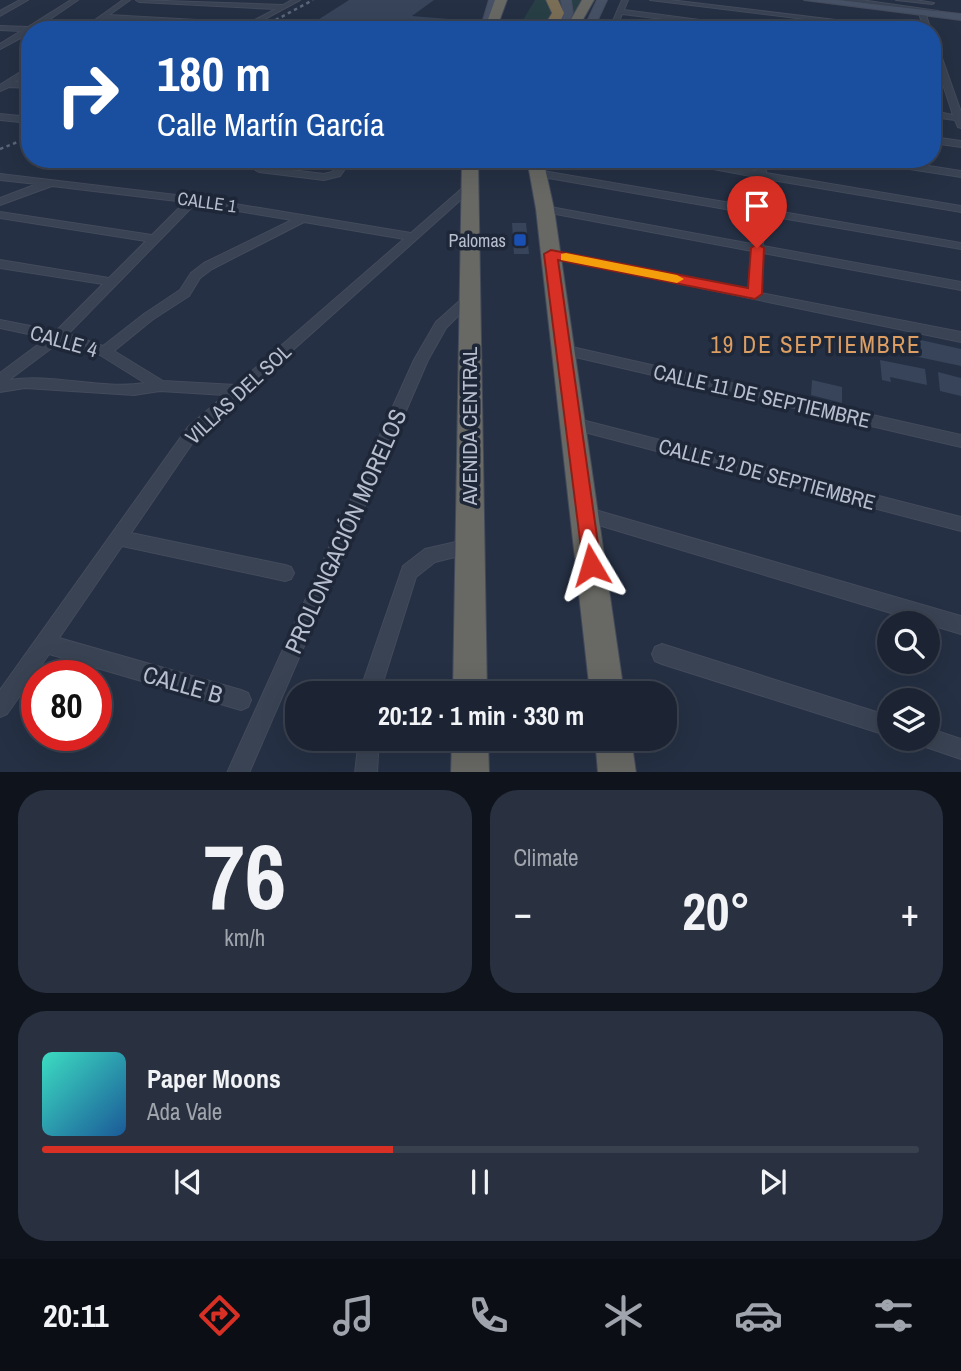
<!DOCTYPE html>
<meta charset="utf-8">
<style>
body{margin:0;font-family:"Archivo Narrow",sans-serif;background:#29303f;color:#f1f3f6;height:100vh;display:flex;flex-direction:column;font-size:26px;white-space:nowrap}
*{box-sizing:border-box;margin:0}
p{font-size:23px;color:#a0a4ac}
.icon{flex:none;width:38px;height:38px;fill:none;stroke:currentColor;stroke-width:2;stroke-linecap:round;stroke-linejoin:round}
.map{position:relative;height:772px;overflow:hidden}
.drawer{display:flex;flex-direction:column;gap:18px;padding:18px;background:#0f141c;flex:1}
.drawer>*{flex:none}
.banner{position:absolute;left:21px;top:21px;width:920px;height:147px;border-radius:28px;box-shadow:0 7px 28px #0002,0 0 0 2px #3a414e;background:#1a4fa0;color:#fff;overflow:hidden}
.tools{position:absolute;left:877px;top:611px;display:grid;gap:14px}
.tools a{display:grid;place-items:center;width:63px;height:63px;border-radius:50%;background:#1c2433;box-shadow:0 7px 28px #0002,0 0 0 2px #3a414e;font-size:35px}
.speed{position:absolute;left:21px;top:660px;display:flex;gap:14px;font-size:35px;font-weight:700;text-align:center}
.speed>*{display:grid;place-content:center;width:91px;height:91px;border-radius:50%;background:#1c2433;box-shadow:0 7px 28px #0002,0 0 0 2px #3a414e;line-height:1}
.speed .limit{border:10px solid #d22;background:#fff;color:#111}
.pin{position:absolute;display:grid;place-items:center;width:60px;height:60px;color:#fff;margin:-72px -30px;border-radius:50% 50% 50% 0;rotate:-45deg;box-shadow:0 0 7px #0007}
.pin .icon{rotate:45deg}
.me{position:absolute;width:77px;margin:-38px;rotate:353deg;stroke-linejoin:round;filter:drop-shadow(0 0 5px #0008)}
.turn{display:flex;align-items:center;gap:24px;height:147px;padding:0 21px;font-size:32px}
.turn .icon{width:91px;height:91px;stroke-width:2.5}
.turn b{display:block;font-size:49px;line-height:60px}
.big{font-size:52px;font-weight:800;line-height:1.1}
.drawer .widget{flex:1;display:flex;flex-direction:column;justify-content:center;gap:10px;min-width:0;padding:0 24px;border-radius:28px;background:#29303f}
.drawer .dial{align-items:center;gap:0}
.dial b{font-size:91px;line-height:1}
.song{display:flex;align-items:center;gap:21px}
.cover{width:84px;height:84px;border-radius:10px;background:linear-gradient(135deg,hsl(170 70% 55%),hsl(210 70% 35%))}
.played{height:7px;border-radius:4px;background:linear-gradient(90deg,#d93025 40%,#3a414e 40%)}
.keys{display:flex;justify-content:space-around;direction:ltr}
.heat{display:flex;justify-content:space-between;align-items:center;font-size:38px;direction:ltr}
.drawer .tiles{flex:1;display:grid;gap:18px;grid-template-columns:1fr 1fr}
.widget:last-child{grid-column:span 2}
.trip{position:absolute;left:285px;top:681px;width:392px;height:70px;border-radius:28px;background:#1c2433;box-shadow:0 7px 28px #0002,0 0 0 2px #3a414e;font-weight:800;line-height:70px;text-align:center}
.dock{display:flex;height:112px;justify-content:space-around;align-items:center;background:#0b0e14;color:#a0a4ac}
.dock .icon{width:49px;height:49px}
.dock .selected{color:#d93025}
.dock b{font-size:32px;color:#f1f3f6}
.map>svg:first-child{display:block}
.green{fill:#273f45}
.building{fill:#37445a}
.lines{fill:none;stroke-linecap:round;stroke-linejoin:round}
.pedestrian-casing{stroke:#434b5c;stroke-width:2}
.minor-casing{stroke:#434b5c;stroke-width:2}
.secondary-casing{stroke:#434b5c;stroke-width:2}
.trunk-casing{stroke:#414a5a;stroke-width:2}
.motorway-casing{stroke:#414a5a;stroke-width:2}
.pedestrian{fill:#394353;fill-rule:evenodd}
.minor{fill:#394353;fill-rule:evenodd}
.secondary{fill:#475166;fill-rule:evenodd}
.trunk{fill:#686864;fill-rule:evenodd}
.motorway{fill:#7a6e56;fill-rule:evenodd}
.rail{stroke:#5b667a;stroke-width:2.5;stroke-dasharray:3.5 3.5;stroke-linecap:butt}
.route{fill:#d93025;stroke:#8d1f18;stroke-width:2}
.slow{fill:#f59e0b}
.transit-dot{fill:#1a4fb4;stroke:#1e2738;stroke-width:2.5}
.labels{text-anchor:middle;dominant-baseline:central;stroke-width:7;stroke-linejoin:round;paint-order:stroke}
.far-street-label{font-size:18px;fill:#b7becd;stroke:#1e2738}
.far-poi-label{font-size:18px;fill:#b7becd;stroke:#1e2738;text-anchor:end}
.street-label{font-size:21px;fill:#b7becd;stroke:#1e2738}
.neighbourhood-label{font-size:23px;letter-spacing:2px;fill:#dc9e62;stroke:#1e2738}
.near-street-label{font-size:24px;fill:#b7becd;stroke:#1e2738}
</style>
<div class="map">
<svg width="961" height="773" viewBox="0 0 961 773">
<rect width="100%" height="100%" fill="#253044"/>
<path class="green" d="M535 0H581L565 30H517Z"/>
<path class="building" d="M349 0H434L412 16 449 19 438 27 426 26 421 29 377 24 384 20 378 19 363 30H302Z
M512 223H526L529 254H514Z
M876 335 895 338 896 351 876 347Z
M903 336 961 349V366L904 354Z
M880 360 925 369 927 385 890 377 891 382 882 380Z
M938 372 961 378V396L940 391Z
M812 380 842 387V403L811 395Z"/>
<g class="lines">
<defs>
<path id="pedestrian" d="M896 0H915L934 3 932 4Z"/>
<path id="minor" d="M20 0H28L0 16V11Z
M71 0H78L37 28 41 30 26 31V35L0 49V44L21 31 0 30V26L28 27Z
M123 0H130L109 15 249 23 276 9 139 2 136 0 283 5 292 0H300L250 27 104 19 89 30H81Z
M622 0H628L624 10 775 30H752L622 14 617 26 634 30H609Z
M650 0H670L918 30H894Z
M842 0H861L938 11 935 13 925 12 931 30H924L919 13 921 11Z
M933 42 937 44 961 112V128L958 127 955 120 933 117V111L953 115 933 54Z
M30 66V72L15 82 30 84V88L9 87 0 91V85Z
M0 114 30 117V123L0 120Z
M933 137 961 141V147L933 143Z
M342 159H352L340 176 324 180 259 172 254 169 259 166 324 174 332 172Z
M660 159H684L756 171 757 159H767L766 173 961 206V212L766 179 765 209 961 243V249L764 215 763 246 961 282V290L763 253 761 293 961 332V342L547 256V252L551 251 749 290 752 251 545 212 540 209 545 206 752 244 754 214 537 176 532 173 537 170 754 207 756 177Z
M859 159H884L961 171V177L864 162Z
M0 174 193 197 411 233 466 185 475 187 198 435 131 533 285 565 291 567 294 573 291 579 285 581 122 546 59 638 241 690 248 693 251 700 248 707 241 710 49 654 7 714 0 717V690L188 427 225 395 160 391 134 395 25 388 0 392V373L47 338 0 328V320L56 331 103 284 0 268V260L109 278 146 241 0 218V212L152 235 185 202 52 186 0 205V198L37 184 0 180ZM195 204 292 220 204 263 191 273 180 290 144 314 103 346 68 334ZM304 222 404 239 236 385 163 381 114 351 152 320 189 296 200 278 212 269ZM61 341 100 355 145 383C100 390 54 373 9 380Z
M468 296 474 300 446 328 428 360 249 773H227L414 360 436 322 464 297Z
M563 345 961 435V447L558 353 556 350 558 347Z
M574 418 961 517V531L569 428 567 424 569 420Z
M585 507 961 616V634L585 521 579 519 577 514 579 509Z
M469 539 475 542 478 547 475 552 435 562 416 577 384 679 383 693H363L364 679 403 566 425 549Z
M662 644 889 716V736L662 664 655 661 652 654 655 647Z
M928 728 961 739V759L920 745 917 738H928Z
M359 738H379L377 773H355Z"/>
<path id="secondary" d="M489 0H499L490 30H480Z
M561 0H571L573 14 564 30H553L563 14Z
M597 0H607L593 30H583Z
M804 0H836L961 14V20Z"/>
<path id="trunk" d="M495 0H507L496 30H484Z
M582 0H594L577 30H565Z
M462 159H478L487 693H453Z
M527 159H543L554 209 624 693H590L536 209Z
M452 738H488L489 773H451Z
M595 738H631L636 773H598Z"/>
<path id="motorway" d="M546 0H558L564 13 556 30H542L552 13Z"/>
</defs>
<use href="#pedestrian" class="pedestrian-casing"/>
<use href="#minor" class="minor-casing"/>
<use href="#secondary" class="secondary-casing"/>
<use href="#trunk" class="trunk-casing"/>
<use href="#motorway" class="motorway-casing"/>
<use href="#pedestrian" class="pedestrian"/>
<use href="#minor" class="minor"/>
<use href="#secondary" class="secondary"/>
<use href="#trunk" class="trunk"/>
<use href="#motorway" class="motorway"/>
<path class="rail" d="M257 30 313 0
M0 149 30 137"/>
</g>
<path class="route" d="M757 244 764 248 762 294 755 299 558 260 601 565 598 572 591 575 584 572 544 254 551 250 748 288 751 248Z"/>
<path class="slow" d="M566 253 677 275 684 279 677 283 561 260V254Z"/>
<rect class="transit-dot" x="513" y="233" width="14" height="14" rx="3.5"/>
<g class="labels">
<g class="far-street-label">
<text transform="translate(207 202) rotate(8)">CALLE 1</text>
</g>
<g class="far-poi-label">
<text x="506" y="240">Palomas</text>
</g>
<g class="street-label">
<text transform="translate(64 341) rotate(16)">CALLE 4</text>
<text transform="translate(238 394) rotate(-43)">VILLAS DEL SOL</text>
<text transform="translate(762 396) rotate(13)">CALLE 11 DE SEPTIEMBRE</text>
<text transform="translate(469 426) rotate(-90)">AVENIDA CENTRAL</text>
<text transform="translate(767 474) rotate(15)">CALLE 12 DE SEPTIEMBRE</text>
</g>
<g class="neighbourhood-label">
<text x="816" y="344">19 DE SEPTIEMBRE</text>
</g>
<g class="near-street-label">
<text transform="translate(345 531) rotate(-66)">PROLONGACIÓN MORELOS</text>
<text transform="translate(183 684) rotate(16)">CALLE B</text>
</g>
</g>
</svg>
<div class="tools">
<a><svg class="icon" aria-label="search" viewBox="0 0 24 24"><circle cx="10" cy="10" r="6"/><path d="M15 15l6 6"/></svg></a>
<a><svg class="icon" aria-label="layers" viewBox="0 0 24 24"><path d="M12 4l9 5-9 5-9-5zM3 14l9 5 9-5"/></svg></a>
</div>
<div class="speed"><div class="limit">80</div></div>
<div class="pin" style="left:757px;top:248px;background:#d93025"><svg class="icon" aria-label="arrive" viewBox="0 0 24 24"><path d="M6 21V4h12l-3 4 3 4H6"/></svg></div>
<svg class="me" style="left:591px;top:565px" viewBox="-20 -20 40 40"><path d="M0-17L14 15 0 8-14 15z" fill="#d93025" stroke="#fff" stroke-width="4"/></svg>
<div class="trip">20:12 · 1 min · 330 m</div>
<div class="banner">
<div class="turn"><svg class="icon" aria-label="right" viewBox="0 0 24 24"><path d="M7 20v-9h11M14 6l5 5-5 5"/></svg><div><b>180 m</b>Calle Martín García</div></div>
</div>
</div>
<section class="drawer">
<div class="tiles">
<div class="widget dial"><b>76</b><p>km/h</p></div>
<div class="widget"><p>Climate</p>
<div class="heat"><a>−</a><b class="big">20°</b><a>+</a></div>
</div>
<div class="widget">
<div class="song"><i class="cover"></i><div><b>Paper Moons</b><p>Ada Vale</p></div></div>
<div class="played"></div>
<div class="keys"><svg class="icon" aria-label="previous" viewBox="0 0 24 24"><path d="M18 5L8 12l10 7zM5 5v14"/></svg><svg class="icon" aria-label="pause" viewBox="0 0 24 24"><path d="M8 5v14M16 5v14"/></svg><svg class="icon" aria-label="next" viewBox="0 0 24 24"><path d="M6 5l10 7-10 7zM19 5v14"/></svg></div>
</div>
</div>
</section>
<nav class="dock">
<b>20:11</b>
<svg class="icon selected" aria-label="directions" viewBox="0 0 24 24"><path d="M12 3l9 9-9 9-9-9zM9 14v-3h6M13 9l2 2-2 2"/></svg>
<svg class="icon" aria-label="music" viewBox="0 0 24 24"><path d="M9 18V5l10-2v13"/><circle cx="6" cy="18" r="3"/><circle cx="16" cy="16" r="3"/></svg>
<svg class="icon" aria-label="phone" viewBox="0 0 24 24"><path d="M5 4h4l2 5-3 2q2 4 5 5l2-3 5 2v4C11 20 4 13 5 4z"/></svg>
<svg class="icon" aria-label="climate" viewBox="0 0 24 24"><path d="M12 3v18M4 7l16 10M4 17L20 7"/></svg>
<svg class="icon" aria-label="car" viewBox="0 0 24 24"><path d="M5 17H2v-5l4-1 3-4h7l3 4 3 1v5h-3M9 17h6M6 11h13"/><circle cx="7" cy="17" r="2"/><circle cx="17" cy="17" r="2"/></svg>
<svg class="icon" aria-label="filters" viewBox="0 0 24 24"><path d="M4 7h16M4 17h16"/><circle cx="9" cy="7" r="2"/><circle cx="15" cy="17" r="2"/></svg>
</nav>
